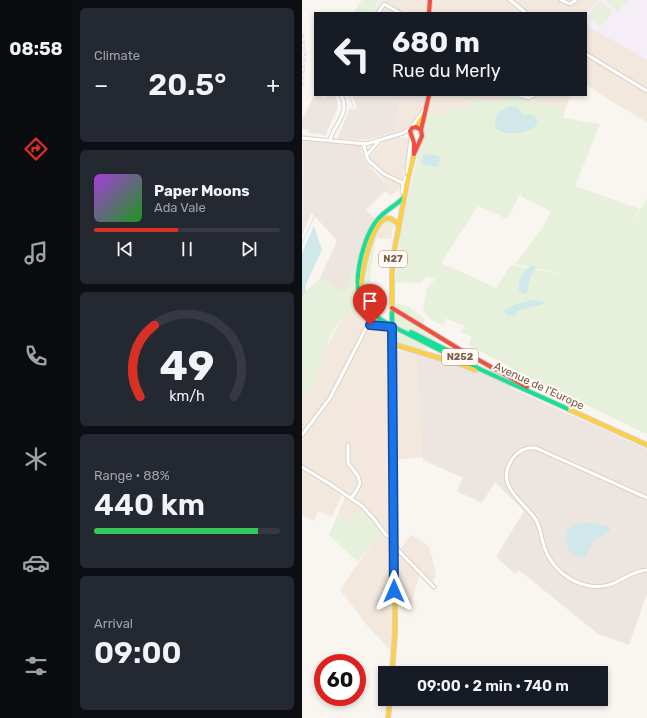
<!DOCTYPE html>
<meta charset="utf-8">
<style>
body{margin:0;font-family:Rubik,sans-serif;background:#242831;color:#f1f3f6;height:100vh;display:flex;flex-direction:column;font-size:15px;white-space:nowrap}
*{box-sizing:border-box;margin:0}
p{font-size:13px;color:#9ea1a6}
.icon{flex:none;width:22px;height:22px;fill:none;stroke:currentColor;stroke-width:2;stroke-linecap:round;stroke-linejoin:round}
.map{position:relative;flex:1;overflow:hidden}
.details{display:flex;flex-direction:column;gap:8px;padding:8px;background:#0d0f14;width:230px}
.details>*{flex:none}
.top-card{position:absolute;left:12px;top:12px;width:273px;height:84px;border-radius:0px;box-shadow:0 2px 6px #0003;background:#171b24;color:#f1f3f6;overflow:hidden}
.speed{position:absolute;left:12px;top:654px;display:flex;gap:8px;font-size:20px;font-weight:700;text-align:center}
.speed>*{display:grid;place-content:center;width:52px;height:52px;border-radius:50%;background:#171b24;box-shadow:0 2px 6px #0003;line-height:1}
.speed .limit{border:6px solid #d22;background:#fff;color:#111}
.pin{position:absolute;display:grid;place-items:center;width:34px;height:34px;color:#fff;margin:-41px -17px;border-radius:50% 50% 50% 0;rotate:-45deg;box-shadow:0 0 4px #0007}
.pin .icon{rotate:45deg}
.me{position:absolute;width:44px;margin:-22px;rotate:0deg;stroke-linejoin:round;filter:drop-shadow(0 0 3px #0008)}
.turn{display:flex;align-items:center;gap:14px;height:84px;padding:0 12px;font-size:18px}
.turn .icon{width:52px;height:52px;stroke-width:2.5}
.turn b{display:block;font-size:28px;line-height:34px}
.big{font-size:30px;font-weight:600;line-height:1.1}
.details .card{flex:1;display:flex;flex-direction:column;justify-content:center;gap:6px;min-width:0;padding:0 14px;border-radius:6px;background:#242831}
.details .dial{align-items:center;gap:0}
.dial svg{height:104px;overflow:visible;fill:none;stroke:#363941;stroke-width:7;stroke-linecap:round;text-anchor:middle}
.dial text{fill:#f1f3f6;stroke:none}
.song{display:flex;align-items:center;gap:12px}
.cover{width:48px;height:48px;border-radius:6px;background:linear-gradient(135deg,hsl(280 70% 55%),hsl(120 70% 35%))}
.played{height:4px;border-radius:2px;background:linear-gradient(90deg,#d93025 45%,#363941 45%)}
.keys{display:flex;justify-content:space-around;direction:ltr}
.heat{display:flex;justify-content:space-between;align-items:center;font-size:22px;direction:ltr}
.charge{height:6px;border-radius:3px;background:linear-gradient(90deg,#34c759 88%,#363941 0)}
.trip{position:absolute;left:76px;top:666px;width:230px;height:40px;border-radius:0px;background:#171b24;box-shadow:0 2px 6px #0003;font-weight:600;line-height:40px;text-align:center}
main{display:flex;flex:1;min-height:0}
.menu{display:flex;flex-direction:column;width:72px;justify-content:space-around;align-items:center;background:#090b0e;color:#9ea1a6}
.menu .icon{width:28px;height:28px}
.menu .on{color:#d93025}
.menu b{font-size:18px;color:#f1f3f6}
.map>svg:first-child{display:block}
.residential{fill:#f2e8de}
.commercial{fill:#f6e8e1}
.industrial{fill:#ede5e0}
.education{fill:#f6eef6}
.green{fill:#e7f0db;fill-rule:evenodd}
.water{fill:#d0e8ea}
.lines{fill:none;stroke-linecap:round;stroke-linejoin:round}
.stream{stroke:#d0e8ea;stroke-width:1}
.street-casing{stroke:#d7d1cb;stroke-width:5}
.fast-casing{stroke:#d9d2cb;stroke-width:6}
.slow-casing{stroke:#d9d2cb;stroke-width:6}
.jam-casing{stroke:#d9d2cb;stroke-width:6}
.street{stroke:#fefefd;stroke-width:3}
.fast{stroke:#16e098;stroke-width:4}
.slow{stroke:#ffcf43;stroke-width:4}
.jam{stroke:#f24e42;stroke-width:4}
.rail-casing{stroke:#e6e3e7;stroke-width:2.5}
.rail{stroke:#fffaf3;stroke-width:1;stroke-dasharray:3;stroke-linecap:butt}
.fast-bridge-casing{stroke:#dad1cc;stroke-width:6;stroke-linecap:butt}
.fast-bridge{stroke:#16e098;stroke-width:4.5}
.route-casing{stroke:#114b97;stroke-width:10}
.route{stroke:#1a73e8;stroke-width:7}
.labels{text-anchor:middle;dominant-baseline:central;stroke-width:4;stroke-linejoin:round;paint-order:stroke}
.shield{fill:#fffaf3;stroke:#a28b7f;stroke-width:1}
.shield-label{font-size:10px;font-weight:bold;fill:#7a5c4d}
.street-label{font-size:11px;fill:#7a5c4d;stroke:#fffaf3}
</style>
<main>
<nav class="menu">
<b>08:58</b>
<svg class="icon on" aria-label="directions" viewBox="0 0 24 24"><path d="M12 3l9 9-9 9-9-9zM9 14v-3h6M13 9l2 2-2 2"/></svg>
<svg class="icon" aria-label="music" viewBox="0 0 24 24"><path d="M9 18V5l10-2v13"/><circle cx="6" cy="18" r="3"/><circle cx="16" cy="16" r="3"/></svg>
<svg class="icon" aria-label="phone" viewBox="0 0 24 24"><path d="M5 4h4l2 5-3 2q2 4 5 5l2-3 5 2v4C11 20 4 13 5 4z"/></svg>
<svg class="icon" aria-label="climate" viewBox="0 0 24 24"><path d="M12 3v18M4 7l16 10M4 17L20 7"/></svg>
<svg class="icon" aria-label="car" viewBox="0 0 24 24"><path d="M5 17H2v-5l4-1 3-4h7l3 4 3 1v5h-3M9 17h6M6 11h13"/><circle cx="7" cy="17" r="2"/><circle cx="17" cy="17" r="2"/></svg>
<svg class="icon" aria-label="filters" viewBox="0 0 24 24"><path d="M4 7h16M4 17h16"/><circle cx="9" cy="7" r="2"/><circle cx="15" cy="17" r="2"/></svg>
</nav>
<section class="details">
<div class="card"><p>Climate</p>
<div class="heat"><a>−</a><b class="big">20.5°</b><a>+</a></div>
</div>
<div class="card">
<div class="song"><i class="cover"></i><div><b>Paper Moons</b><p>Ada Vale</p></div></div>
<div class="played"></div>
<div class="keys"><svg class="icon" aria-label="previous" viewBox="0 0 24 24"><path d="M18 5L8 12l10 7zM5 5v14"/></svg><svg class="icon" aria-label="pause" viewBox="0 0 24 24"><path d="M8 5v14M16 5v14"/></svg><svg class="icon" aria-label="next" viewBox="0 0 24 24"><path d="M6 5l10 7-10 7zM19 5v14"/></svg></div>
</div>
<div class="card dial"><svg viewBox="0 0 100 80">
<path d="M14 69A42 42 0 1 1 86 69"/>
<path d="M14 69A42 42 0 0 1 25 14" stroke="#d93025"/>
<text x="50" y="56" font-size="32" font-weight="700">49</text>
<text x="50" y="72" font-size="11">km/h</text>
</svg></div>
<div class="card"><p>Range · 88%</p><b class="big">440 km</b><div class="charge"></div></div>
<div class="card"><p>Arrival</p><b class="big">09:00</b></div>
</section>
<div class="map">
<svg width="345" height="718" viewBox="0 0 345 718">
<rect width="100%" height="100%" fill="#f9f5f0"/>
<path class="residential" d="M82 0H345V122L307 100 284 84V13H75Z
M130 95H204L199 100 188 102 171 97 166 108 151 110 140 116 125 115Z
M231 95H268L263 110 233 101Z
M98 100 113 101 123 104 107 128 93 132Z
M91 137 107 138 101 180 96 190 88 196 83 191 87 187 66 159 79 144Z
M80 223 92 225 89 239 73 238Z
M59 306 88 330 89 350 105 352 114 355 122 457 93 460 91 417 71 408 59 398 47 419 62 452 63 468H70L71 498 76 502 75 510 88 511 89 538 99 548 109 535 127 546 134 574 131 583 119 570 108 607 95 606V645L89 651 62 622 57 614 38 590 79 531 69 517 58 508 47 522 36 514 43 497 40 495 30 517 16 511 12 521 0 515V391L43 314Z"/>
<path class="commercial" d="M59 398 71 408 88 415V511L75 510 76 502 71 498 70 469 63 468 62 452 47 419Z"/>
<path class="industrial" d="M13 94 24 99 26 95H31L34 97 36 107 23 136 18 134 7 133V130L0 129V119Z
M50 95H125L123 104 112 101 98 100 93 132 64 140 35 139 48 108H49L50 110 55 109Z
M1 139 58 144 62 160 87 187 64 210 75 220 44 295 18 278 35 241 12 215 9 214 0 235Z
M119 352 210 383 207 387 345 449V596H344L327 645 296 634 217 570 213 574 194 557 222 511 193 482 180 503 155 491 161 478 121 460 114 355Z"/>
<path class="education" d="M296 0H345V60L284 25V13Z"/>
<path class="green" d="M60 0H77L70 13H51Z
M304 0H326L316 11Z
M298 1 311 12 298 27 286 16Z
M204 95H209L225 101H233L263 110 261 118 298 124 273 186 338 209 326 228 335 215 345 199V434L226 377 167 345 170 337 159 332 163 326 140 317 144 320 141 325 129 320 121 310 125 289 133 279 124 276 120 283 93 282 99 228 125 115 140 116 151 110 166 108 171 97C183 101 194 107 204 95ZM219 192V196L248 211 243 225 213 264 269 276 209 265 195 286 199 290 139 263 176 206 205 219Z
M75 216 89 220 93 223 89 225H81L72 245C74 251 71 254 70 260 67 277 68 297 79 310L85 311 81 315 68 306 47 314 42 315 29 335 15 371 13 382 0 402V294L19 278 43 292 47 284 49 275 67 226Z
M93 303 107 307 123 319 120 329 132 338V341L124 346 125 349H115L93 342V312L96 308Z
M58 507 69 517 79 531 56 562 27 535 36 514 47 522Z"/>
<path class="water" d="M209 106 214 107 222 115H232C234 118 236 120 235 124 231 134 188 140 193 120 195 112 201 109 209 106Z
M122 154 133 155 139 157 136 167 120 164V160Z
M12 226 20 250 3 286 4 292 0 296V253Z
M230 266 234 267 229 275 225 293 221 294 217 291C216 280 220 271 230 266Z
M233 300 245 303 215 311 214 316 205 315 202 311C212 303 222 302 233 300Z
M279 523H292L307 527 308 531 292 540 283 557C277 558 271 554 266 550 264 534 262 527 279 523Z"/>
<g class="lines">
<path class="stream" d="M72 13 79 0
M47 95 52 108
M0 243 13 215"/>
<defs>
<path id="street" d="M208 0 224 13
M259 0 268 4 274 0
M76 13 82 4 98 13
M284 54 345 91
M216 95 227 98 233 95
M0 138 64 144 101 133 109 128 123 109
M28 140C32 125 49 112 39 95
M61 143 66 160 82 174 101 183
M64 156 77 141
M105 172 109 138
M100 192 101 183 104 177
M0 435 28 398 64 328 68 325 90 327
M46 445V463L56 476 58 483 55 490 49 498
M0 467 28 484 60 506 72 519 84 535 92 538
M345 498 234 448C224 447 217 450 211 458 191 486 222 501 234 520 239 529 239 539 243 549 250 568 268 583 288 586 315 590 322 572 345 570
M93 547 132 587"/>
<path id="fast" d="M102 197C95 205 86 209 79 216 63 231 51 275 58 296 60 303 64 309 70 313 84 325 103 332 120 341 168 366 218 387 268 410
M109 332 149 352"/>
<path id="slow" d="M114 127 121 116
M59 285C60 271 74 194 97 226
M90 313V274L92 252 106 178 112 154
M90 344 155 363 173 370
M268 410 345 445
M90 673 93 632V599
M86 718 88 699"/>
<path id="jam" d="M127 13 128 0
M119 130 127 95
M112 154 120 136 119 130 114 127 110 128 108 131 112 143V153
M90 308 157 349 225 387
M90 327 93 599"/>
</defs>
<use href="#street" class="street-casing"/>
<use href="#fast" class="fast-casing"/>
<use href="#slow" class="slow-casing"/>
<use href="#jam" class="jam-casing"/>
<use href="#street" class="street"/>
<use href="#fast" class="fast"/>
<use href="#slow" class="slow"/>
<use href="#jam" class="jam"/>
<defs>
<path id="rail" d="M0 32 3 54 0 86"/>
</defs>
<use href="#rail" class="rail-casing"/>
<use href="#rail" class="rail"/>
<defs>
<path id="fast-bridge" d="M90 313V327"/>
</defs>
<use href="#fast-bridge" class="fast-bridge-casing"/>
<use href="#fast-bridge" class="fast-bridge"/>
</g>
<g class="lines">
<defs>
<path id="route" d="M68 325 90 327 92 591"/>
</defs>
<use href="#route" class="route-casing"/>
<use href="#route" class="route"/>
</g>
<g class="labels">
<g class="shield">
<rect x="77" y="251" width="28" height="16" rx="3"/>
<rect x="140" y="349" width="36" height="16" rx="3"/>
</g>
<g class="shield-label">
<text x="91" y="259">N27</text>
<text x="158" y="357">N252</text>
</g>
<g class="street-label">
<text transform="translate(237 386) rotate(25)">Avenue de l'Europe</text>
</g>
</g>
</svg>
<div class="speed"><div class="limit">60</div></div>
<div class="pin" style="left:68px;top:325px;background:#d93025"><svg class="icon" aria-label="arrive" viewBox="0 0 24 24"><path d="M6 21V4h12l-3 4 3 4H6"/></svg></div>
<svg class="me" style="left:92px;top:591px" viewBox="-20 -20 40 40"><path d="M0-17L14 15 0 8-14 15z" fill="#1a73e8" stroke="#fff" stroke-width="4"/></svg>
<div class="trip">09:00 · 2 min · 740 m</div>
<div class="top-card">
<div class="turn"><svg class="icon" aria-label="left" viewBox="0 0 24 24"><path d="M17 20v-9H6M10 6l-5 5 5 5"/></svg><div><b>680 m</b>Rue du Merly</div></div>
</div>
</div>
</main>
